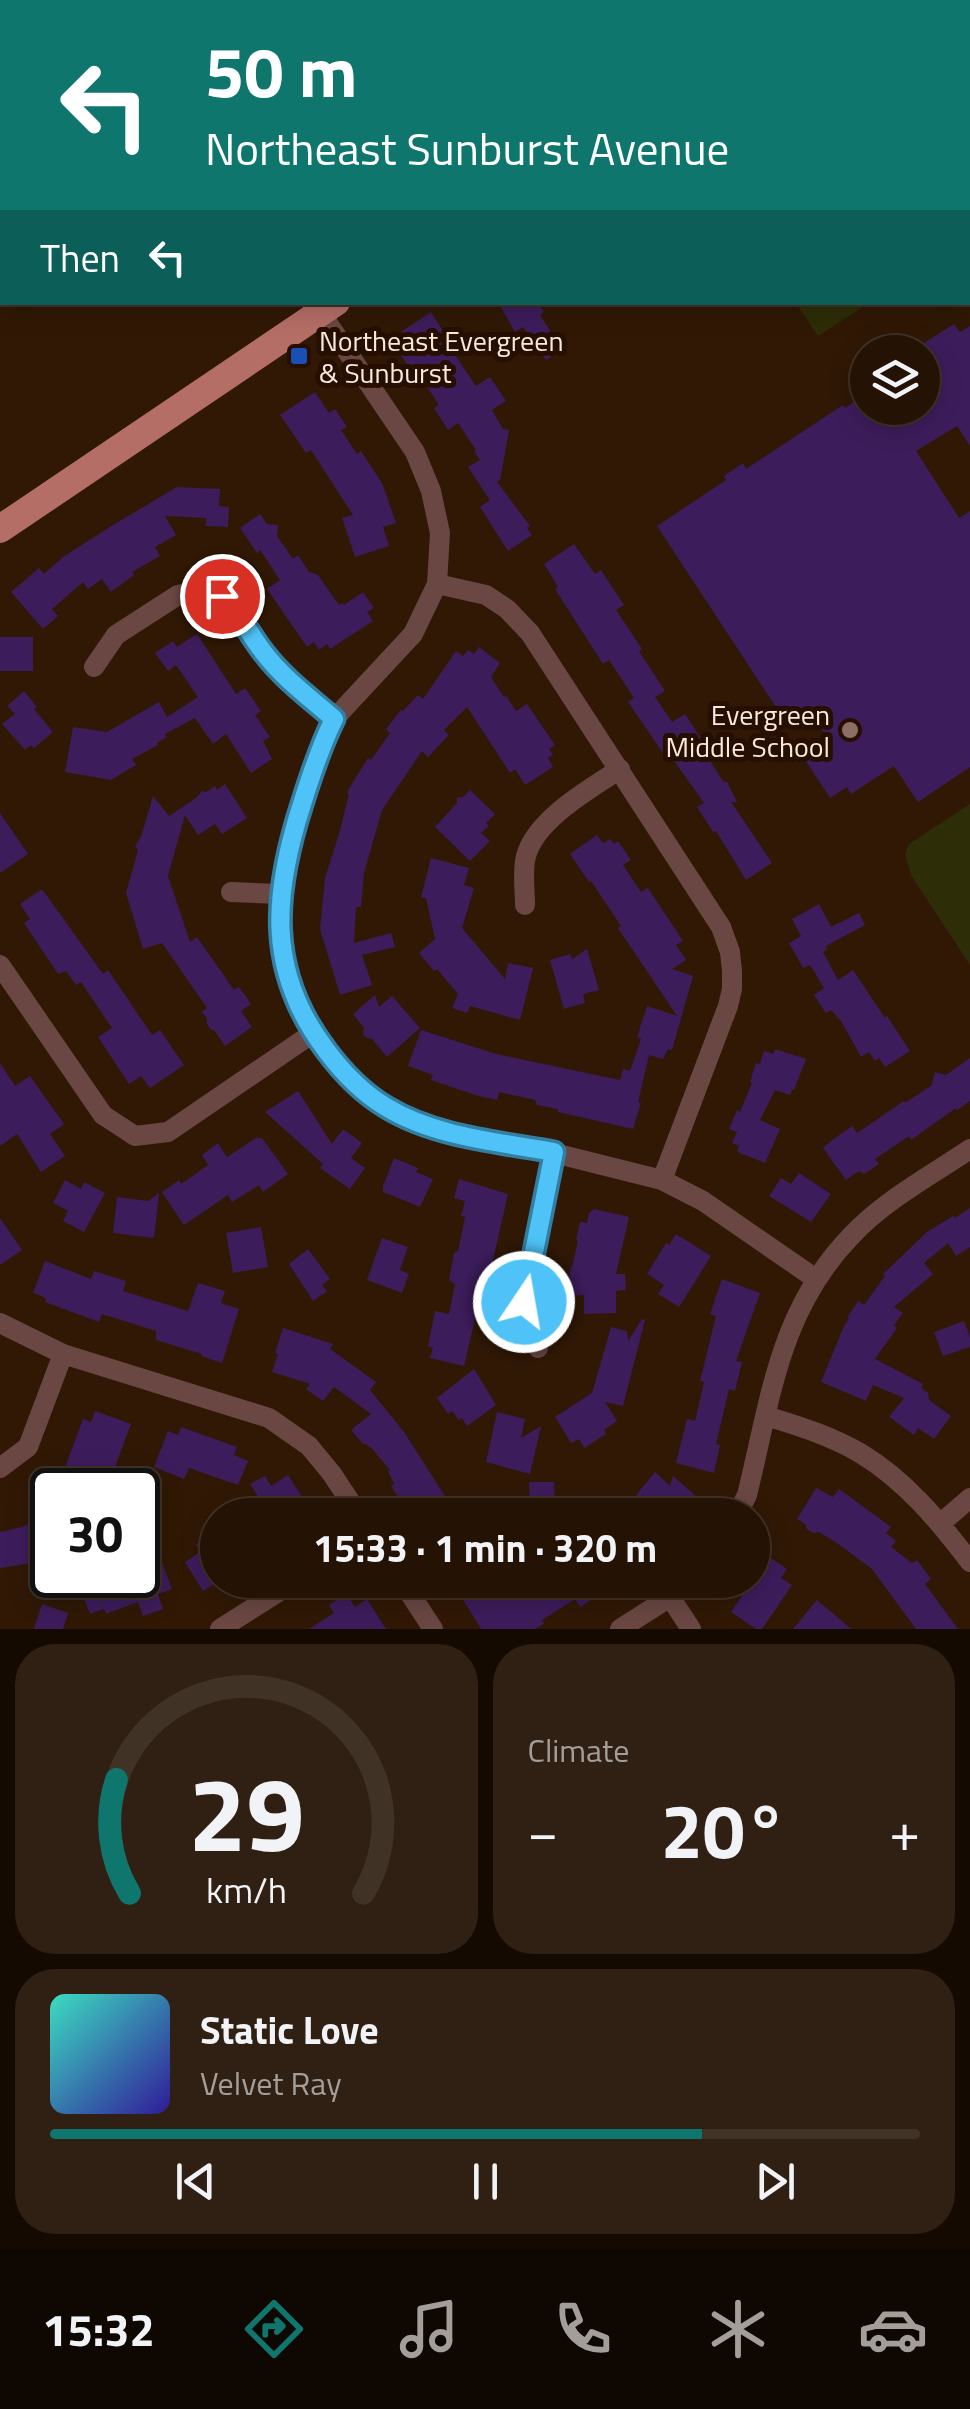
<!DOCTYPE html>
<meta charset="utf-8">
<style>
body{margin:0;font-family:"Titillium Web",sans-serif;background:#302013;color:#f1f3f6;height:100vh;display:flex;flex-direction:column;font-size:38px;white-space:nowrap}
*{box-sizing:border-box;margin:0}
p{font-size:32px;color:#a39e9a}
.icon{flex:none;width:55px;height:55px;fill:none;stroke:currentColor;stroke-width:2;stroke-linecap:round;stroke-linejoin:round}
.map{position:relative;height:1629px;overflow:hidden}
.sheet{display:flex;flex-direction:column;gap:15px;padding:15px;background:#140a02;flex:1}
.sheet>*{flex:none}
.guide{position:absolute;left:0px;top:0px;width:970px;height:305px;box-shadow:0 5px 25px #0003,0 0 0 2px #413226;background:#0f766e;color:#fff;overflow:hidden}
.tools{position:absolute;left:850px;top:335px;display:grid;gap:20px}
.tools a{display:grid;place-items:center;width:90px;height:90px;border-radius:50%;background:#241204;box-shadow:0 5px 25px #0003,0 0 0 2px #413226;font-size:50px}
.speed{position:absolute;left:30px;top:1468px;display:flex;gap:20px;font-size:50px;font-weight:700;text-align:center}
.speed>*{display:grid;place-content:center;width:130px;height:130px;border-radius:50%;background:#241204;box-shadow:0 5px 25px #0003,0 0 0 2px #413226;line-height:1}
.speed .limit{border:5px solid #111;border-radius:15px;background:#fff;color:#111}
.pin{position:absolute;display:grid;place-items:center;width:85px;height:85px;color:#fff;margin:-42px;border:5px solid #fff;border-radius:50%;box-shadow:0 2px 10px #0007}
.me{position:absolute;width:110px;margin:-55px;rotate:12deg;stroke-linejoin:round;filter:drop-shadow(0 0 8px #0008)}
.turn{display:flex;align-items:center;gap:35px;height:210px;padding:0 40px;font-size:45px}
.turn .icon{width:130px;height:130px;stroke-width:2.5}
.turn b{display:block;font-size:70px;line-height:85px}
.then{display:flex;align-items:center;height:95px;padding:0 40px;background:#0003;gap:20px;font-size:38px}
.big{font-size:75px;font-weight:700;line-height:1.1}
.sheet .widget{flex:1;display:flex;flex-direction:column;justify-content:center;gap:15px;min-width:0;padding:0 35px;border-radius:40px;background:#302013}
.sheet .dial{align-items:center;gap:0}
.dial svg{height:260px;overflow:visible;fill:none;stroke:#413226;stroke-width:7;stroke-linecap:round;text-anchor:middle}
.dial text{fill:#f1f3f6;stroke:none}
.song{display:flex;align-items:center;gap:30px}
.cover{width:120px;height:120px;border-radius:15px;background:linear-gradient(135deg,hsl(170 70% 55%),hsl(250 70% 35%))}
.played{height:10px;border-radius:5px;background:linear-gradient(90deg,#0f766e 75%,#413226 75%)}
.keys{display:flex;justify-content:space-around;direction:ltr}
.heat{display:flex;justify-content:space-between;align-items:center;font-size:55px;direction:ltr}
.sheet .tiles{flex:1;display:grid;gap:15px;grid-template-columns:1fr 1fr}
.widget:last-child{grid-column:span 2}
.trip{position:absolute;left:200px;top:1498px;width:570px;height:100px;border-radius:50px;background:#241204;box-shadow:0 5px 25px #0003,0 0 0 2px #413226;font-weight:700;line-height:100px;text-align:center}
.tab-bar{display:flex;height:160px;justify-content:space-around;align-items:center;background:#0e0702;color:#a39e9a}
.tab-bar .icon{width:70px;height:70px}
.tab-bar .on{color:#0f766e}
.tab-bar b{font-size:45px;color:#f1f3f6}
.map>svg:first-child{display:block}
.green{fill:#2d2e07}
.building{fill:#3d1c5b}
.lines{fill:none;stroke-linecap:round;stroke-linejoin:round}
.minor{stroke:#6a4743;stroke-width:20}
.major{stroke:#b56e66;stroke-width:28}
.route-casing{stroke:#337fa1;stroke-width:25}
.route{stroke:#4fc3f7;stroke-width:18}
.transit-dot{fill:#1a4fb4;stroke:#260e00;stroke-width:4}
.education-dot{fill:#8d6e63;stroke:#260e00;stroke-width:4}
.labels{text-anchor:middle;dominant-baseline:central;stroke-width:10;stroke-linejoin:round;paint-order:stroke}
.poi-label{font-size:28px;fill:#fae8dd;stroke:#260e00;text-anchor:start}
</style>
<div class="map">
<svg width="970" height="1629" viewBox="0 0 970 1629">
<rect width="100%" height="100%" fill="#301805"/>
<path class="green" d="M796 303H869L818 336Z
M970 804V965L911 875 905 854 909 844Z"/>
<path class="building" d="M498 302H537L544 312 540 315 564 352H558L546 360 523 327 515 332Z
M431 312 453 347 451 349 476 386 490 377 506 401 492 410 503 429 509 430 500 480 497 482 530 526 527 528 532 535 508 551 480 507 490 500 468 467 480 460 474 451 476 450 458 423 448 430 434 408 439 405 421 377 417 380 401 355 411 348 401 332Z
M954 324 960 332 970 326V446L957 426 916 451 959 518 970 511V767L918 802 894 766 851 794 847 787 830 798 802 755 827 738 811 713 789 727 657 526 726 480 724 476 743 463 746 469 843 405 845 408 868 393V408H922V356L928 352H910Z
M315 392 329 413 335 409 347 427 341 430 357 454 361 451 382 483 396 523 383 527 389 546 355 557 342 518 353 515 311 450 306 453 280 415Z
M177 487 220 489 219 506 229 507 228 527 206 526V518L165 516 176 535 155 547 160 556 132 572 134 575 111 592 102 579 88 589 83 582 52 609 58 616 43 629 11 592 39 568 44 574 63 557 113 525Z
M260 514 267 524 278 525 277 536 293 559 298 555 309 572 318 575 339 605 342 603 344 605 363 592 374 608 367 612 373 621 330 649 327 644 319 650 314 642 307 647 267 589 280 580 260 550 257 553 240 528Z
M574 544 595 574 601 570 624 605 616 610 642 649 639 651 665 691 655 697 672 722 685 714 702 740 704 739 714 754 708 758 723 781 727 782 737 802H731L772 863 746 880 716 831 713 832 697 807 704 803 667 751 663 753 628 702 634 698 609 660 603 664 555 589 558 587 544 564Z
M197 634 236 694 245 688 261 711 255 715 270 737 263 741 272 759 251 773 226 734 213 744 195 718 165 734 167 737 157 743 158 745 132 759 136 765 111 780 65 772 73 727 107 732 159 702 167 717 198 697 176 665 168 671 155 653 173 641 177 647Z
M0 637H33V671H0Z
M479 647 500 663 491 677 504 697 506 696 516 711 527 704 555 745 549 749 553 755 548 758 553 767 525 785 515 769 510 773 467 707 444 730 449 735 428 757 422 751 382 810 364 873 361 907H356L354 943 391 933 395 947 362 955 372 985 340 995 320 929 325 878 339 834 349 794 347 792 368 758 371 760 390 733 386 729 401 710 403 711 418 695 423 699 456 651 463 656 468 650 474 654Z
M24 691 37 707 34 709 53 732 34 748 31 745 25 750 2 724 15 714 7 706Z
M225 784 247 818 222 834 215 824 198 835 185 815 168 876 190 942 197 937 234 990 239 987 251 1004 241 1011 252 1027 225 1046 214 1030H211L207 1024V1019L202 1012 207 1008 162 943 143 949 126 893 138 850 135 846 141 837 153 796 169 816 196 798 202 791 206 792 215 786 217 790Z
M470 790 495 814 486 823 489 826 481 833 490 841 470 861 435 827 457 803V798L463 797Z
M0 813 28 854 0 873Z
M597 835 603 843 610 839 614 844 618 841 631 860 623 865 641 892 648 888 683 941 676 945 686 960 672 969 693 976 672 1050 668 1049 663 1059 649 1055 638 1102 641 1103 633 1129 558 1112V1109L537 1105 535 1100 499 1092 497 1100 475 1095 431 1080 433 1075 408 1066 421 1030 496 1054 620 1080 623 1069 630 1071 641 1039 637 1037 647 1006 677 1016 618 928 621 926 591 881 589 882 570 854Z
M431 858 469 868 464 885 474 888 462 928 505 979 508 963 533 968 520 1020 470 1006 467 1013 452 1008 458 994 437 969 434 971 419 953 435 939 426 898 421 897Z
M42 889 103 974 108 970 152 1035 160 1030 184 1065 150 1088 141 1076 129 1084 98 1037 112 1028 81 982 76 985 66 971 58 974 24 923 30 919 20 904Z
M819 904 831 927 859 913 865 925 826 946 827 949 823 952 838 980 853 970 885 1018 887 1016 910 1051 885 1067 879 1058 875 1061 869 1052 861 1057 841 1021 831 1010 826 1013 814 995 824 988 810 965 803 968 789 943 801 936 792 919Z
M587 949 599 990 583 994 585 1003 564 1009 550 960 570 954 572 959Z
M375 995 379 1007 392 996 420 1028 387 1057 372 1039 367 1038 363 1034 364 1028 353 1014Z
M775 1049 806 1059 794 1090 792 1089 790 1095 775 1090 760 1120 780 1129 765 1163 737 1152 739 1146 732 1143 737 1132 729 1129 737 1110 740 1112 752 1083 750 1082 756 1063 760 1064 764 1051 773 1054Z
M970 1058V1101L957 1110 956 1108 911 1140 909 1136 875 1159 879 1164 864 1174 859 1171 846 1180 823 1148 831 1141 852 1126 857 1133 904 1101 905 1103 931 1086 935 1072 946 1075Z
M0 1063 15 1086 30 1076 64 1124 50 1134 65 1156 41 1172 17 1134 0 1146Z
M298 1091 332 1144 343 1129 362 1143 351 1158 365 1168 350 1189 320 1168 323 1164 265 1112Z
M256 1138H262L288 1174 263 1192 259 1185 232 1202 228 1195 184 1225 162 1192 179 1180 181 1184 208 1165 202 1155 218 1143 227 1157Z
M394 1158 418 1168 416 1172 433 1179 420 1207 383 1192V1186Z
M799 1173 831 1194 811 1222 769 1196 781 1178 791 1184Z
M459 1179 508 1194 486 1291 482 1290 464 1366 430 1358 433 1348 428 1346 435 1311 449 1314 455 1284 449 1280 454 1253 458 1251 465 1217 461 1216 465 1201 454 1198Z
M65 1180 81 1189 84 1182 105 1193 84 1232 63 1221 68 1211 53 1203Z
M159 1193 154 1238 113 1233 117 1197 148 1201Z
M970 1208V1247L956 1256 948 1243 924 1263 933 1274 894 1307 903 1313 894 1325 897 1328 875 1359 923 1384 921 1388 928 1393 929 1400 951 1416 934 1439 918 1428 914 1435 889 1417 904 1398 873 1385 866 1401 821 1382 844 1326 849 1319 847 1318 858 1301 864 1305 885 1276 883 1274 927 1232 953 1216 955 1218Z
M594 1209 629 1217 616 1274H625L626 1290 616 1291V1313L584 1314V1295L569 1296 568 1276H570V1268L572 1267 578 1241 576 1240 580 1222 587 1223 589 1213Z
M0 1218 22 1250 0 1265Z
M261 1227 268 1267 233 1273 226 1233Z
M676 1234 711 1256 679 1307 658 1294 664 1285 647 1274 666 1243 669 1245Z
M382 1238 408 1247 400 1270 409 1274 402 1293 367 1280Z
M308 1249 330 1279 322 1285 327 1291 313 1301 289 1264Z
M45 1261 91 1279 94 1271 126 1281 123 1291 188 1311 198 1283 225 1291 221 1303 239 1309 222 1363 201 1356 202 1354 156 1340V1331L102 1314 99 1322 45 1302 46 1299 42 1296 33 1293Z
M722 1279 760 1293 736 1361 742 1362 735 1391 729 1389 716 1444 720 1445 714 1473 676 1463 687 1419 695 1421 704 1382 700 1381 716 1316 710 1314Z
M642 1319 645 1320 623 1406 605 1402 617 1421 604 1430 606 1434 584 1448 579 1439 571 1443 555 1417 592 1393 611 1327 627 1331 628 1341Z
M964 1321 970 1337V1347L943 1356 934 1332Z
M283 1328 333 1344 330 1349 376 1382 370 1390 404 1432 457 1515H413L406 1500 402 1503 391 1486 394 1484 388 1471 390 1470 370 1446 369 1447 365 1443 364 1445 351 1430 371 1414 334 1387 323 1401 306 1389 310 1384 272 1372 278 1354 275 1353Z
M474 1369 496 1405 467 1426 462 1418 459 1420 452 1411 448 1414 437 1398Z
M95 1411 131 1424 115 1467 123 1470 116 1490H73L79 1475 64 1470 83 1419 91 1422Z
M497 1412 525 1419 521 1438 541 1426 530 1474 486 1462Z
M181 1427 237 1447 234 1455 248 1461 238 1485 189 1468 184 1479 154 1467 168 1431 178 1435Z
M655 1472 670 1486 673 1476 699 1499 684 1515H638L646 1504 636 1495Z
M288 1475 310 1509 300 1515H270L250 1484 265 1476 271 1486Z
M529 1482H554L555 1515H530Z
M816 1488 833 1497 839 1489 891 1527 886 1533 896 1541 891 1547 912 1563 917 1560 931 1579 925 1584 958 1629H916L872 1569 837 1543 819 1532 813 1533 807 1529 805 1524 797 1519Z
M46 1514 52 1526V1552L33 1563 0 1568V1532L22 1527Z
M210 1535 218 1547V1582L203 1591 185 1562 200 1552 196 1544Z
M158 1552 172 1589 158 1594 163 1609 143 1616 138 1602 106 1614 104 1609 90 1614 80 1589 116 1575H138V1559Z
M768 1556 787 1569 781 1578 792 1585 762 1629H756L731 1612Z
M479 1580H503L514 1596 539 1580H587L597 1596 580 1607 575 1599 542 1620 544 1624 535 1629H481L459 1593Z
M346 1594 355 1607 367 1599 386 1629H309L334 1613 329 1605Z
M817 1600 836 1616 851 1629H793Z
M42 1604 68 1613 63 1629H34Z"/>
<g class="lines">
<path class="minor" d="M321 313 415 452 431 491 440 533 437 584 413 634 334 719 320 747 294 829 280 894V933L287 976 313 1033 348 1079 387 1108 434 1129 554 1153 662 1180 703 1201 816 1279
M437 584 486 595 507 609 530 633 721 927 730 952 732 971V989L728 1006 662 1180
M94 667 116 635 178 595 204 589 222 595 234 608 263 652 287 679 334 719
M231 892 280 894
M525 905C525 890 522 871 526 856 536 819 590 789 620 769
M0 965 103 1115 135 1136 168 1132 313 1033
M0 1323 63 1354 269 1418 309 1446 332 1474 359 1515
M538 1348 524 1301 554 1153
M766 1416C799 1426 831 1436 860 1453 905 1480 939 1521 970 1562
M0 1468 28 1447 63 1354
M737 1515 747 1495C771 1398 779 1310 852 1235 885 1200 930 1176 970 1149
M941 1523 970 1498
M401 1580 433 1629
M670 1597 691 1629
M220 1629 297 1580
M620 1629 670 1597 689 1580"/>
<path class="major" d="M754 2 758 0
M0 529 336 302"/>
</g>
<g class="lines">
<defs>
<path id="route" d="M222 596C240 613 249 634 264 653 284 679 310 698 334 719 320 747 311 775 302 804 273 894 266 971 326 1050 343 1073 361 1092 386 1107 435 1137 499 1142 554 1152L524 1302"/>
</defs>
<use href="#route" class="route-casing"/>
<use href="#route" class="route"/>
</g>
<rect class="transit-dot" x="289" y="346" width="20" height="20" rx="5"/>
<circle class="education-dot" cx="850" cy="730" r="10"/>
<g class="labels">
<g class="poi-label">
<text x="319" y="340">Northeast Evergreen<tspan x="319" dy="32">&amp; Sunburst</tspan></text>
<text x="830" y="714" text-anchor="end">Evergreen<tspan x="830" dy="32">Middle School</tspan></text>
</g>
</g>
</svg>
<div class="tools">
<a><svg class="icon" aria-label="layers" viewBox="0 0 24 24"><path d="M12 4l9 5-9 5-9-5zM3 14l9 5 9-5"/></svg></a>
</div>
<div class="speed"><div class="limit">30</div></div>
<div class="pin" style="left:222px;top:596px;background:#d93025"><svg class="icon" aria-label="arrive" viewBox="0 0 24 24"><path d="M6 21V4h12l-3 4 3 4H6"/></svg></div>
<svg class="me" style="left:524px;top:1302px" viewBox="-20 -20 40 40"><circle r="17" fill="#4fc3f7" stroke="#fff" stroke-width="3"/><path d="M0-11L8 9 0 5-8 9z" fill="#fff"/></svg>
<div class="trip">15:33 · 1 min · 320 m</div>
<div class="guide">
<div class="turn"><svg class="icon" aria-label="left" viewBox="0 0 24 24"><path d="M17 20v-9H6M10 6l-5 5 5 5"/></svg><div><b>50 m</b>Northeast Sunburst Avenue</div></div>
<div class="then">Then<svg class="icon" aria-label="left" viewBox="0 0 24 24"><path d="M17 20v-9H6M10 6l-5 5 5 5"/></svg></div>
</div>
</div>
<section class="sheet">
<div class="tiles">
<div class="widget dial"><svg viewBox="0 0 100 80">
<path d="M14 69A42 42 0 1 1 86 69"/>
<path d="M14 69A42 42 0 0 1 10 34" stroke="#0f766e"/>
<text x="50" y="56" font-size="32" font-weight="700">29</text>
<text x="50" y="72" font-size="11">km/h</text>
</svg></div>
<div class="widget"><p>Climate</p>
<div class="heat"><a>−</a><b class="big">20°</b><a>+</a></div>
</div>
<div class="widget">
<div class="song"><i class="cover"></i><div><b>Static Love</b><p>Velvet Ray</p></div></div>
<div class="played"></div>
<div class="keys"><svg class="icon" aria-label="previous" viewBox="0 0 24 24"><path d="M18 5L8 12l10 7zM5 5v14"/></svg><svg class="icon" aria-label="pause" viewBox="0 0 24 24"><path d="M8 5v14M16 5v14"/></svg><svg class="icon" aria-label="next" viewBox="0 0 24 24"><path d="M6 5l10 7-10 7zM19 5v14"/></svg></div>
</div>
</div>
</section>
<nav class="tab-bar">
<b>15:32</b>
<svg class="icon on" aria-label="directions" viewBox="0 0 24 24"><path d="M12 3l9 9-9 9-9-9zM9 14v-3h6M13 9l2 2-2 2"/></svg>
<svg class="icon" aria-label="music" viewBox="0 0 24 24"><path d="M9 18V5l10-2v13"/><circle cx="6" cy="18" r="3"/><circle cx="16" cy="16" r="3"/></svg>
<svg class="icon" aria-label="phone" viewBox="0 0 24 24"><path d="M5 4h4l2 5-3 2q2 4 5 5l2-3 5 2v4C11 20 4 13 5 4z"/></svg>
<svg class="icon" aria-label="climate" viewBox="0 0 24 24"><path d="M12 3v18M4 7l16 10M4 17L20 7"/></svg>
<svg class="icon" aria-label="car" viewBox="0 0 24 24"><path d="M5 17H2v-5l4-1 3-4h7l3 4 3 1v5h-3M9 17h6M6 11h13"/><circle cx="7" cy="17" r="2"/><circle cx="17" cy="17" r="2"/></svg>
</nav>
